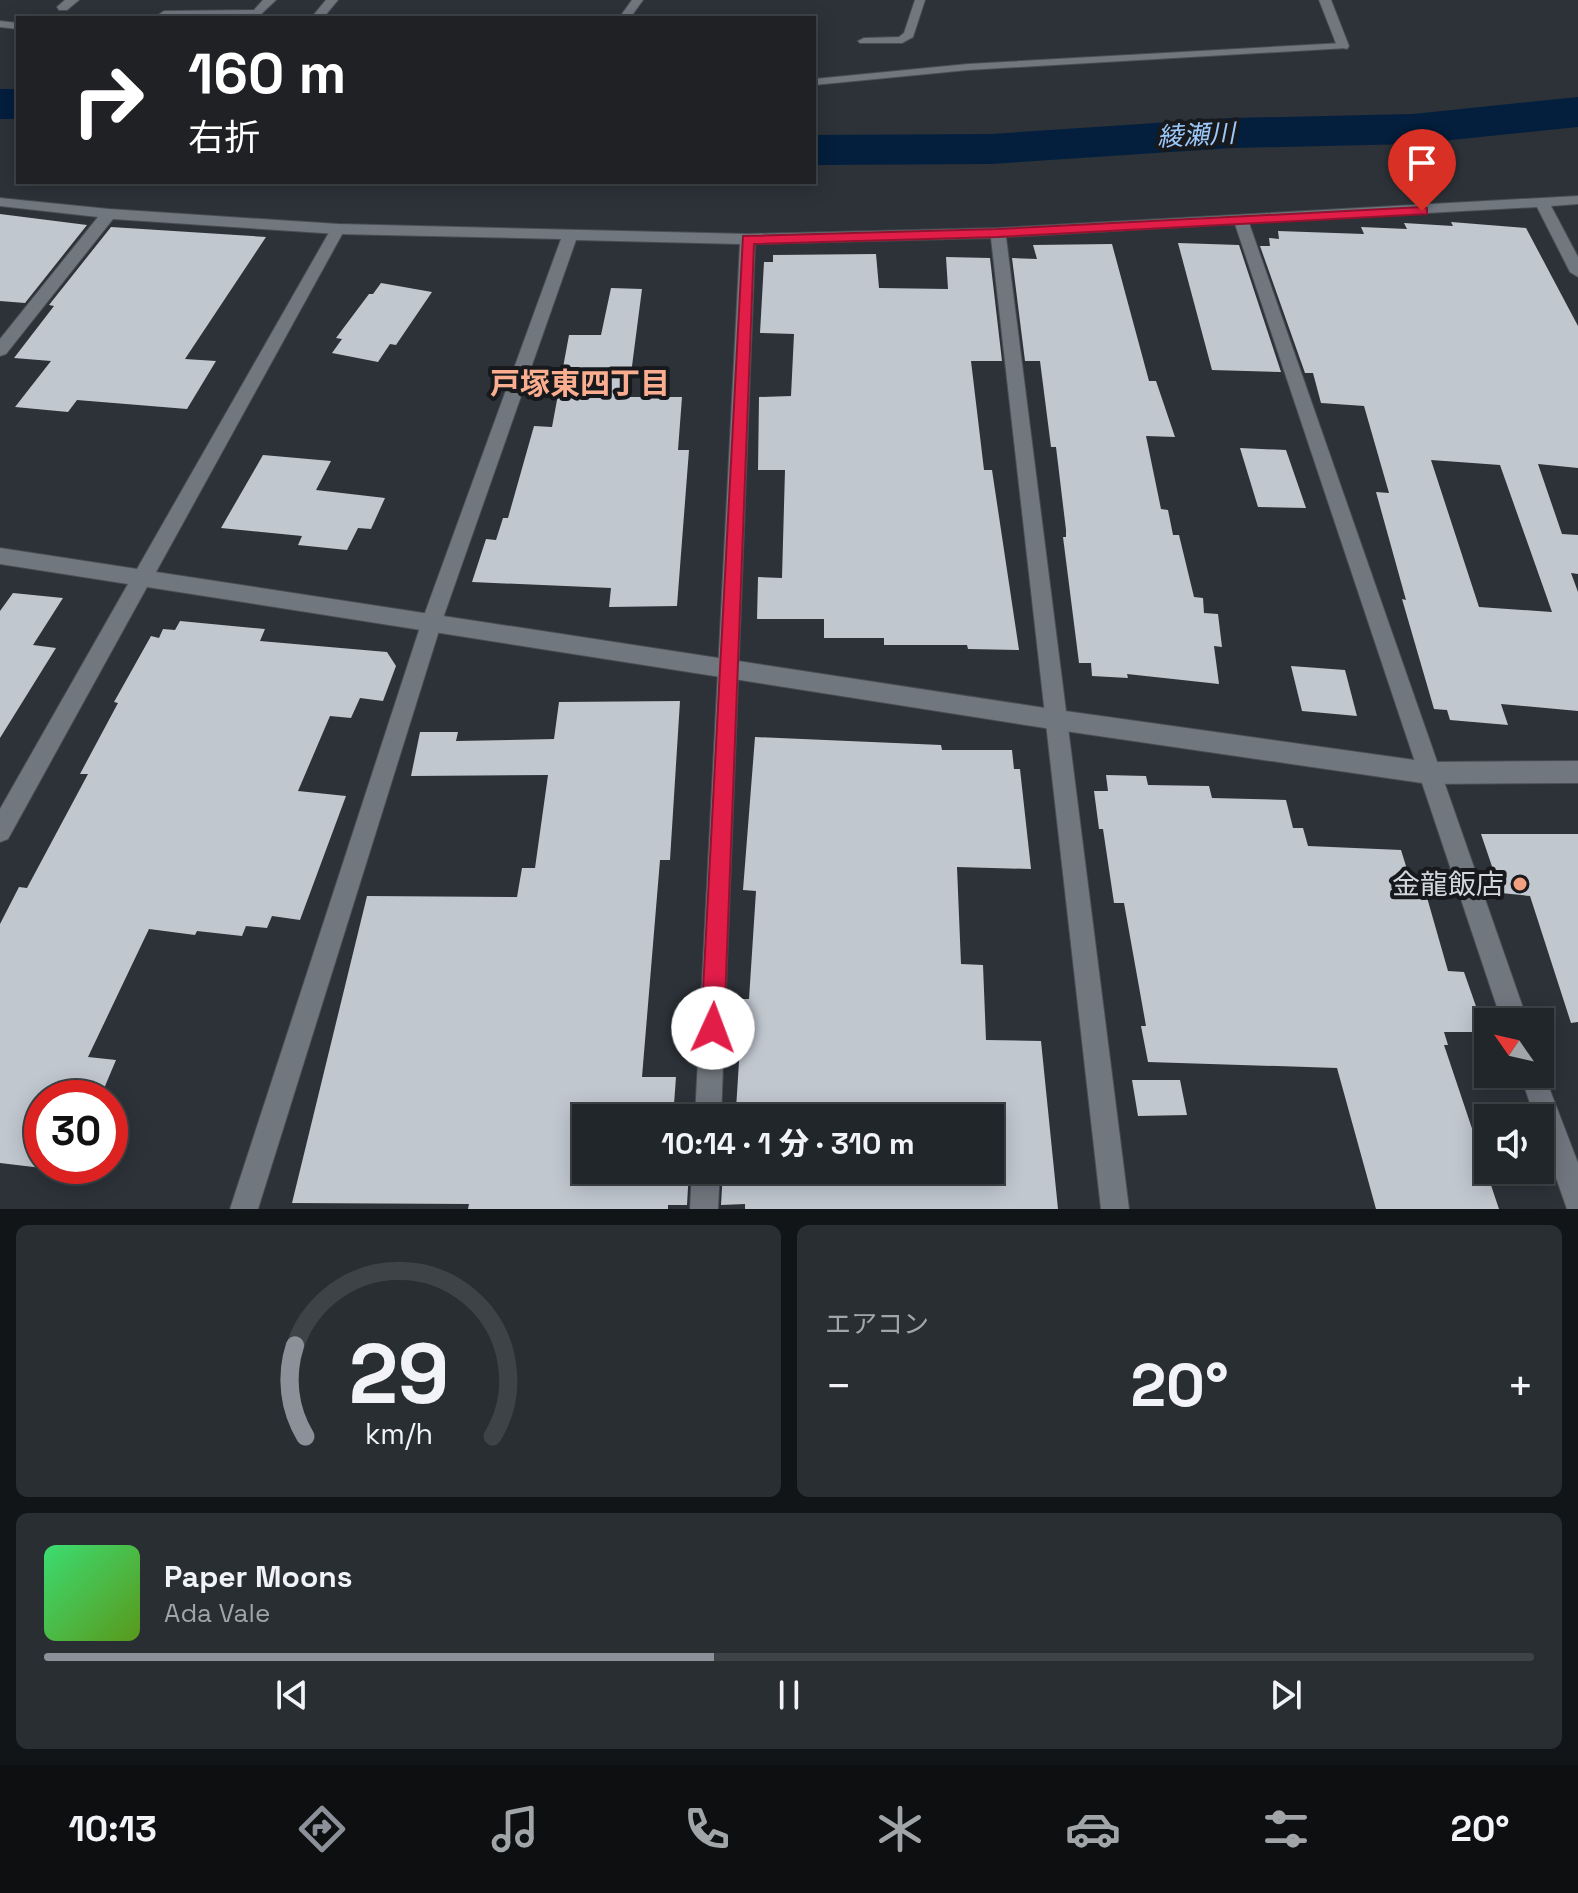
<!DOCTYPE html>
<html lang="ja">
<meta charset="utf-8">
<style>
body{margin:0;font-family:"Space Grotesk","Noto Sans JP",sans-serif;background:#292e32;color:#f1f3f6;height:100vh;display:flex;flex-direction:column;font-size:30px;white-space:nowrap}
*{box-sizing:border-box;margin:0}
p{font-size:26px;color:#a2a5a8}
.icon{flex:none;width:44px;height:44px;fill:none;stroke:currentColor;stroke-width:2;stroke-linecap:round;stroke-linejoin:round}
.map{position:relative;height:1209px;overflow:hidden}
.sheet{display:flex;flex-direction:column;gap:16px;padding:16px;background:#121517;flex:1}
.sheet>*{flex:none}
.top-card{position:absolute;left:16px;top:16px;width:800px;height:168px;border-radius:0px;box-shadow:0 4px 20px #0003,0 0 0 2px #3e4347;background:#202124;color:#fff;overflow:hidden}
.needle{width:52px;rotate:304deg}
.buttons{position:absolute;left:1474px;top:1008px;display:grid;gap:16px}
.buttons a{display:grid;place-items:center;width:80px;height:80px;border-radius:0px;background:#21262a;box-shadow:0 4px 20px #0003,0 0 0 2px #3e4347;font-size:40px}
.speed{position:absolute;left:24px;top:1080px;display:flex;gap:16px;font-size:40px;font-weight:700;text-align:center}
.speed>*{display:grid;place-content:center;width:104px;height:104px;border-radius:50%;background:#21262a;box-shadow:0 4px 20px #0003,0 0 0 2px #3e4347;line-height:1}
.speed .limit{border:12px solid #d22;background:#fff;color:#111}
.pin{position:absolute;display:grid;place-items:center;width:68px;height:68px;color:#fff;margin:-82px -34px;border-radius:50% 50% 50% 0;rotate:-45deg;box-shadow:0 0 8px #0007}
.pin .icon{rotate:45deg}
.me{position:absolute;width:88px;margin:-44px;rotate:2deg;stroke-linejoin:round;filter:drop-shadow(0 0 6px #0008)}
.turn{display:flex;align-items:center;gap:28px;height:168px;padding:0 40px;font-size:36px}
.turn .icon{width:104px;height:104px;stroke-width:2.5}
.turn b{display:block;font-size:56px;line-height:68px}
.big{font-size:60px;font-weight:800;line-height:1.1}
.sheet .tile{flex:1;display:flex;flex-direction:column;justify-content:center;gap:12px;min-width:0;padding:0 28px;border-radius:12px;background:#292e32}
.sheet .dial{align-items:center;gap:0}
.dial svg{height:208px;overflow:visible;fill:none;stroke:#3e4347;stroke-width:7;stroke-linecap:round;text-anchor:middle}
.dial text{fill:#f1f3f6;stroke:none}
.song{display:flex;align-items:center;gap:24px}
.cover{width:96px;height:96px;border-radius:12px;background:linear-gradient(135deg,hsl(140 70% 55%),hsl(90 70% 35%))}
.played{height:8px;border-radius:4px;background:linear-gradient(90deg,#8c9099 45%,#3e4347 45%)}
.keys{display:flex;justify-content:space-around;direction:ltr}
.heat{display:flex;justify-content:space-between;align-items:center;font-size:44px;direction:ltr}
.sheet .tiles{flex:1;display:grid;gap:16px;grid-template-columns:1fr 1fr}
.tile:last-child{grid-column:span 2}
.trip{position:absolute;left:572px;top:1104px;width:432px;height:80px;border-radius:0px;background:#21262a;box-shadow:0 4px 20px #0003,0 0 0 2px #3e4347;font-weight:800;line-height:80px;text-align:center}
.menu{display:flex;height:128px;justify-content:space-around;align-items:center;background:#0d0f11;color:#a2a5a8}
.menu .icon{width:56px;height:56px}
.menu .active{color:#8c9099}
.menu b{font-size:36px;color:#f1f3f6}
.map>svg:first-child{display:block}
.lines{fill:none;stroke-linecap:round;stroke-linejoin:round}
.river{fill:#031f3d;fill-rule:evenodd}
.building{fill:#c0c7cf;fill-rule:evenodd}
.service-casing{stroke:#494e54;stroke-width:2}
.minor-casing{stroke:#494e54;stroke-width:2}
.tertiary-casing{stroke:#494e54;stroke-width:2}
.service{fill:#70777e;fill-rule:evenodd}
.minor{fill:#70777e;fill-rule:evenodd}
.tertiary{fill:#70777e;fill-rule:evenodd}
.route{fill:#e11d48;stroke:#92132f;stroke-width:2}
.poi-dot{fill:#f2a07f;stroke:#17191c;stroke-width:3}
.labels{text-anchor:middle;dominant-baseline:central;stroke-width:8;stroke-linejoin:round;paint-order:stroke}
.far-water-label{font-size:26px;font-style:italic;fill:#9dc8fa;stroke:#17191c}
.poi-label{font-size:28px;fill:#d3d6db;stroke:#17191c;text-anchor:end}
.neighbourhood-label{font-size:30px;font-weight:bold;fill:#faad8f;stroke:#17191c}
</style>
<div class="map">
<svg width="1578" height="1209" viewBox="0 0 1578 1209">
<rect width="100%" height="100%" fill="#2c3238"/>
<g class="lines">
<path class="river" d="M0 89H18V119H0Z
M1578 97V127L1413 144 1231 148 991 164 814 165V135L991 134 1231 118 1413 114Z"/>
</g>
<path class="building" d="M0 214 87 225 25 303 0 301Z
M1451 222 1526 228 1578 326V468L1538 464 1562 534 1578 535V574L1571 573 1578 592V711L1501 704 1508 725 1450 720 1447 710 1434 709 1402 599 1406 600 1376 492 1389 493 1364 406 1321 403 1313 373H1305L1260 246H1270L1269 238 1279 239 1278 231 1364 234 1361 227 1407 229 1404 223 1453 226ZM1431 460 1500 465 1552 612 1479 607Z
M111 227 266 237 185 359 216 361 187 409 77 400 68 412 15 407 51 361 14 358 54 306 49 305Z
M1178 243 1239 245 1281 372 1212 370Z
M1112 244 1149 381H1156L1175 437 1146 436 1161 509 1168 510 1173 535H1179L1194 597 1203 598 1204 613 1218 614 1222 647 1214 646 1219 684 1127 674 1128 678 1092 676 1091 663H1079L1063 537H1066V530L1056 447H1051L1040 361H1025L1012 258 1037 259 1033 245Z
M876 254 879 288 948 289 946 257 990 258 1002 361H971L984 470H992L1019 650 968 649 967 645H884V638H824V619H757L758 577 782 578 785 470H758L759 397 791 396 794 334 760 333 764 262H773V255Z
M381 283 432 292 396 345 390 344 378 362 332 353 342 339 336 338 369 294H373Z
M611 288 642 289 628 397H682L678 450H689L677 606 609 607 611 588 472 582 486 539 496 540 503 518H508L534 426 552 427 569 335H601Z
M1240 448 1286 450 1306 508 1258 507Z
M263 455 331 461 316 490 385 498 371 529 358 528 347 550 298 545 302 536 221 528Z
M13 593 63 598 33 645 56 648 0 738V611Z
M180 621 265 629 260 641 387 652 396 666 383 701 360 698 351 718 330 716 298 791 346 796 300 920 272 916 267 928 246 926 242 936 197 931 195 935 149 929 88 1057 116 1060 100 1098H42V1168L0 1163V924L19 887 27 888 88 774H80L118 703 114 702 151 636 159 638 163 629 175 630Z
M1291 666 1345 670 1357 716 1302 711Z
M680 701 670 860H660L642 1077H676L673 1118H586V1170H689L687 1205H668V1209H468L469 1204 292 1203 367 896 517 897 522 868H535L548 775 411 776 420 732H458L456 741 554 739 559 702Z
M755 737 941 745 942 750H1012L1014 769H1020L1031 869 957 867 961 964 983 965 986 1040 1041 1041 1058 1209H745V1204L721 1205 723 1170H990V1118H868L736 1109 743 999H749L756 891 743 890Z
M1106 775 1146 776 1148 785 1209 786 1212 798 1286 800 1293 828H1303L1308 846 1401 850 1410 879 1422 880 1448 971 1464 972 1485 1032H1444L1448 1045H1444L1499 1209H1376L1337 1068 1148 1062 1141 1026H1146L1124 903H1114L1103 829H1099L1094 791H1108Z
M1481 834H1578V1022L1571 1023 1530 896 1501 893Z
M1132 1080H1180L1187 1115 1138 1116Z"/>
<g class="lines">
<defs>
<path id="service" d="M632 0H643L630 18H619Z
M915 0H925L913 37 902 43H860L858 41 864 38 899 37 904 33Z
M0 21 18 23V29L0 27Z
M1343 43 1347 44V48L968 70 814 85V79L968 64Z"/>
<path id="minor" d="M65 0H79L67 10H59L57 7Z
M263 0H276L257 18H162L158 15 164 11 254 10Z
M326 0H338L323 18H311Z
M1319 0H1331L1349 46 1347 49 1337 46Z
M1578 196V204L1551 206 1578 257V277L1570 272 1537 207 1249 223 1528 1022H1502L1235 224 1006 237 1129 1209H1101L991 238 755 244 721 1118H695L740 244 576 240 442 621 258 1209H230L422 621 561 239 338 234 113 219 6 354 0 356V339L98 217 0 206V198L109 209 338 224 748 234 998 228Z
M1540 1064 1578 1163V1209H1567L1540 1132V1118H1535L1520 1074H1540Z
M692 1170H720L718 1209H690Z"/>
<path id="tertiary" d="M338 224 345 229 156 572 1058 710 1429 762 1578 761V783L1429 784 1058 730 147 587 8 839 0 842V809L128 584 0 564V548L137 569 331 229Z"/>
</defs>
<use href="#service" class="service-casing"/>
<use href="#minor" class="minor-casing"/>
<use href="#tertiary" class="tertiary-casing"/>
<use href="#service" class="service"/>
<use href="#minor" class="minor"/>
<use href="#tertiary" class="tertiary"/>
</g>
<path class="route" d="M1422 207 1427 208V214L998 237 754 244 724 1028 721 1036 713 1040 704 1036 701 1028 743 236 998 229Z"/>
<circle class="poi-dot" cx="1520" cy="884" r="8"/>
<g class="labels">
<g class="far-water-label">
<text transform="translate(1196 135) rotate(-3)">綾瀬川</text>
</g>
<g class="poi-label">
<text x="1504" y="884">金龍飯店</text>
</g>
<g class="neighbourhood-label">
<text x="580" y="383">戸塚東四丁目</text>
</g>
</g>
</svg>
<div class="buttons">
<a><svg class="needle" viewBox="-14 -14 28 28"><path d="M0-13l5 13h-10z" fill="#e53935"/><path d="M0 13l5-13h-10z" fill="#a2a5a8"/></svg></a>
<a><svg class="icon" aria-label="sound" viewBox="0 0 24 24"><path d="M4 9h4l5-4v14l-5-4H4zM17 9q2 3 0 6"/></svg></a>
</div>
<div class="speed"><div class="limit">30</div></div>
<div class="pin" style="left:1422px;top:211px;background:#d93025"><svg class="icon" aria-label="arrive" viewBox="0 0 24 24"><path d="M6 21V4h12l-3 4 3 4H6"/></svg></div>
<svg class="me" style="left:713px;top:1028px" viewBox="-20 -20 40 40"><circle r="19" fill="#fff"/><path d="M0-13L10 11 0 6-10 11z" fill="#e11d48"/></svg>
<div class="trip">10:14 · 1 分 · 310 m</div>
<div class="top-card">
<div class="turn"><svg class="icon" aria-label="right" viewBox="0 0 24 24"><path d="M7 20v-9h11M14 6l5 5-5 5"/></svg><div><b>160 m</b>右折</div></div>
</div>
</div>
<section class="sheet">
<div class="tiles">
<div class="tile dial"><svg viewBox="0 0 100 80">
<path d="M14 69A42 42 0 1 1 86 69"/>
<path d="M14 69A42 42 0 0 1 10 34" stroke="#8c9099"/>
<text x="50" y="56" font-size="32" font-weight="700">29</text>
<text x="50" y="72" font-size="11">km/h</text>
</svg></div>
<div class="tile"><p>エアコン</p>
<div class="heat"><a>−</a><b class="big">20°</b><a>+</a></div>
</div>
<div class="tile">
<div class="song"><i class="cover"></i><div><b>Paper Moons</b><p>Ada Vale</p></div></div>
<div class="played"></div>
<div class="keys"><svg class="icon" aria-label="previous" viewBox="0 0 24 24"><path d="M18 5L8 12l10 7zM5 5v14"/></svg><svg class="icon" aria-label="pause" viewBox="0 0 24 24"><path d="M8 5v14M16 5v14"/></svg><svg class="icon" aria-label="next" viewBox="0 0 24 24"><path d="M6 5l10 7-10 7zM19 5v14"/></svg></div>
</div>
</div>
</section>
<nav class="menu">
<b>10:13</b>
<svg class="icon active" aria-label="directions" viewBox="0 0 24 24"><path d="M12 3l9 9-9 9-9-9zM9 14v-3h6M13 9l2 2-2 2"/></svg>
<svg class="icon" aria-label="music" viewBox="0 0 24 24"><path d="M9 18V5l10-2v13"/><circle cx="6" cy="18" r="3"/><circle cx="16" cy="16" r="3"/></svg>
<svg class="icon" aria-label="phone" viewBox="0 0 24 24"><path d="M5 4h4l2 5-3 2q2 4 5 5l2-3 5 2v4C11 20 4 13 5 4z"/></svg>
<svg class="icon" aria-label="climate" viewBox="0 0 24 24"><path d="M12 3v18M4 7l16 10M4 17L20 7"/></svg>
<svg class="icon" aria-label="car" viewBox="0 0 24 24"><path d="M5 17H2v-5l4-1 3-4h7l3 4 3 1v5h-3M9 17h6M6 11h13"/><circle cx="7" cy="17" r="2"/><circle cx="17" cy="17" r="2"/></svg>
<svg class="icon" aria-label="filters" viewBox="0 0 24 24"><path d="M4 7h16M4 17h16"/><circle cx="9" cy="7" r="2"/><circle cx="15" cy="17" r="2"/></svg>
<b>20°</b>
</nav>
